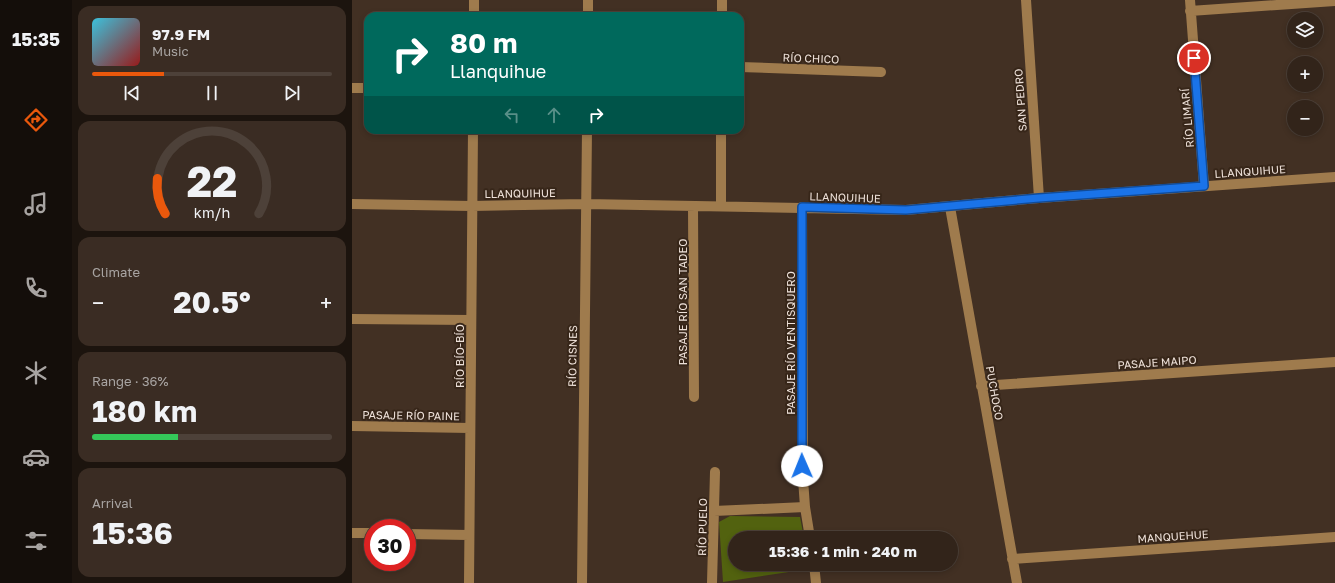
<!DOCTYPE html>
<meta charset="utf-8">
<style>
body{margin:0;font-family:"Golos Text",sans-serif;background:#3a2c23;color:#f1f3f6;height:100vh;display:flex;flex-direction:column;font-size:15px;white-space:nowrap}
*{box-sizing:border-box;margin:0}
p{font-size:13px;color:#a8a4a2}
.icon{flex:none;width:22px;height:22px;fill:none;stroke:currentColor;stroke-width:2;stroke-linecap:round;stroke-linejoin:round}
.map{position:relative;flex:1;overflow:hidden}
.panel{display:flex;flex-direction:column;gap:6px;padding:6px;background:#1c140e;width:280px}
.panel>*{flex:none}
.hud{position:absolute;left:12px;top:12px;width:380px;height:122px;border-radius:12px;box-shadow:0 2px 6px #0003,0 0 0 1px #4d4139;background:#00695c;color:#fff;overflow:hidden}
.tools{position:absolute;left:935px;top:12px;display:grid;gap:8px}
.tools a{display:grid;place-items:center;width:36px;height:36px;border-radius:50%;background:#32241a;box-shadow:0 2px 6px #0003,0 0 0 1px #4d4139;font-size:20px}
.speed{position:absolute;left:12px;top:519px;display:flex;gap:8px;font-size:20px;font-weight:700;text-align:center}
.speed>*{display:grid;place-content:center;width:52px;height:52px;border-radius:50%;background:#32241a;box-shadow:0 2px 6px #0003,0 0 0 1px #4d4139;line-height:1}
.speed .limit{border:6px solid #d22;background:#fff;color:#111}
.pin{position:absolute;display:grid;place-items:center;width:34px;height:34px;color:#fff;margin:-17px;border:2px solid #fff;border-radius:50%;box-shadow:0 1px 4px #0007}
.me{position:absolute;width:44px;margin:-22px;rotate:359deg;stroke-linejoin:round;filter:drop-shadow(0 0 3px #0008)}
.turn{display:flex;align-items:center;gap:14px;height:84px;padding:0 20px;font-size:18px}
.turn .icon{width:52px;height:52px;stroke-width:2.5}
.turn b{display:block;font-size:28px;line-height:34px}
.lanes{display:flex;align-items:center;height:38px;padding:0 20px;background:#0003;justify-content:center;gap:20px;direction:ltr}
.lanes .off{opacity:.35}
.big{font-size:30px;font-weight:700;line-height:1.1}
.panel .tile{flex:1;display:flex;flex-direction:column;justify-content:center;gap:6px;min-width:0;padding:0 14px;border-radius:12px;background:#3a2c23}
.panel .dial{align-items:center;gap:0}
.dial svg{height:104px;overflow:visible;fill:none;stroke:#4d4139;stroke-width:7;stroke-linecap:round;text-anchor:middle}
.dial text{fill:#f1f3f6;stroke:none}
.song{display:flex;align-items:center;gap:12px}
.cover{width:48px;height:48px;border-radius:6px;background:linear-gradient(135deg,hsl(190 70% 55%),hsl(0 70% 35%))}
.played{height:4px;border-radius:2px;background:linear-gradient(90deg,#ea580c 30%,#4d4139 30%)}
.keys{display:flex;justify-content:space-around;direction:ltr}
.heat{display:flex;justify-content:space-between;align-items:center;font-size:22px;direction:ltr}
.charge{height:6px;border-radius:3px;background:linear-gradient(90deg,#34c759 36%,#4d4139 0)}
.trip{position:absolute;left:376px;top:531px;width:230px;height:40px;border-radius:20px;background:#32241a;box-shadow:0 2px 6px #0003,0 0 0 1px #4d4139;font-weight:700;line-height:40px;text-align:center}
main{display:flex;flex:1;min-height:0}
.tabs{display:flex;flex-direction:column;width:72px;justify-content:space-around;align-items:center;background:#140e0a;color:#a8a4a2}
.tabs .icon{width:28px;height:28px}
.tabs .on{color:#ea580c}
.tabs b{font-size:18px;color:#f1f3f6}
.map>svg:first-child{display:block}
.green{fill:#52620f}
.lines{fill:none;stroke-linecap:round;stroke-linejoin:round}
.minor{stroke:#9f7b4d;stroke-width:10}
.route-casing{stroke:#114b97;stroke-width:10}
.route{stroke:#1a73e8;stroke-width:7}
.labels{text-anchor:middle;dominant-baseline:central;stroke-width:4;stroke-linejoin:round;paint-order:stroke}
.street-label{font-size:11px;fill:#eee1d9;stroke:#372619}
</style>
<main>
<nav class="tabs">
<b>15:35</b>
<svg class="icon on" aria-label="directions" viewBox="0 0 24 24"><path d="M12 3l9 9-9 9-9-9zM9 14v-3h6M13 9l2 2-2 2"/></svg>
<svg class="icon" aria-label="music" viewBox="0 0 24 24"><path d="M9 18V5l10-2v13"/><circle cx="6" cy="18" r="3"/><circle cx="16" cy="16" r="3"/></svg>
<svg class="icon" aria-label="phone" viewBox="0 0 24 24"><path d="M5 4h4l2 5-3 2q2 4 5 5l2-3 5 2v4C11 20 4 13 5 4z"/></svg>
<svg class="icon" aria-label="climate" viewBox="0 0 24 24"><path d="M12 3v18M4 7l16 10M4 17L20 7"/></svg>
<svg class="icon" aria-label="car" viewBox="0 0 24 24"><path d="M5 17H2v-5l4-1 3-4h7l3 4 3 1v5h-3M9 17h6M6 11h13"/><circle cx="7" cy="17" r="2"/><circle cx="17" cy="17" r="2"/></svg>
<svg class="icon" aria-label="filters" viewBox="0 0 24 24"><path d="M4 7h16M4 17h16"/><circle cx="9" cy="7" r="2"/><circle cx="15" cy="17" r="2"/></svg>
</nav>
<section class="panel">
<div class="tile">
<div class="song"><i class="cover"></i><div><b>97.9 FM</b><p>Music</p></div></div>
<div class="played"></div>
<div class="keys"><svg class="icon" aria-label="previous" viewBox="0 0 24 24"><path d="M18 5L8 12l10 7zM5 5v14"/></svg><svg class="icon" aria-label="pause" viewBox="0 0 24 24"><path d="M8 5v14M16 5v14"/></svg><svg class="icon" aria-label="next" viewBox="0 0 24 24"><path d="M6 5l10 7-10 7zM19 5v14"/></svg></div>
</div>
<div class="tile dial"><svg viewBox="0 0 100 80">
<path d="M14 69A42 42 0 1 1 86 69"/>
<path d="M14 69A42 42 0 0 1 8 42" stroke="#ea580c"/>
<text x="50" y="56" font-size="32" font-weight="700">22</text>
<text x="50" y="72" font-size="11">km/h</text>
</svg></div>
<div class="tile"><p>Climate</p>
<div class="heat"><a>−</a><b class="big">20.5°</b><a>+</a></div>
</div>
<div class="tile"><p>Range · 36%</p><b class="big">180 km</b><div class="charge"></div></div>
<div class="tile"><p>Arrival</p><b class="big">15:36</b></div>
</section>
<div class="map">
<svg width="983" height="583" viewBox="0 0 983 583">
<rect width="100%" height="100%" fill="#423023"/>
<path class="green" d="M378 516 448 517 452 538H383V564H456L457 569 371 582 367 522Z"/>
<g class="lines">
<path class="minor" d="M674 0 687 198
M838 0 852 186
M838 11 983 1
M122 16V0
M236 16V0
M370 16V0
M388 67 529 72
M0 88H16
M0 204 120 206 234 204 554 210 687 198 983 177
M341 206 342 397
M369 206V130
M450 207 451 479 453 507 458 538
M598 207 665 583
M0 319 119 320
M629 386 983 362
M0 426 118 428
M362 511 453 507
M0 533H21
M55 534 117 535
M660 559 983 537
M462 564 464 583
M117 583 121 130
M230 583 235 130
M360 583 363 472"/>
</g>
<g class="lines">
<defs>
<path id="route" d="M450 466V207L554 210 687 198 852 186 842 58"/>
</defs>
<use href="#route" class="route-casing"/>
<use href="#route" class="route"/>
</g>
<g class="labels">
<g class="street-label">
<text transform="translate(459 58) rotate(2)">RÍO CHICO</text>
<text transform="translate(668 100) rotate(-94)">SAN PEDRO</text>
<text transform="translate(835 118) rotate(-95)">RÍO LIMARÍ</text>
<text transform="translate(898 171) rotate(-4)">LLANQUIHUE</text>
<text transform="translate(168 193) rotate(-1)">LLANQUIHUE</text>
<text transform="translate(493 197) rotate(2)">LLANQUIHUE</text>
<text transform="translate(330 302) rotate(-90)">PASAJE RÍO SAN TADEO</text>
<text transform="translate(438 343) rotate(-90)">PASAJE RÍO VENTISQUERO</text>
<text transform="translate(107 356) rotate(-90)">RÍO BÍO-BÍO</text>
<text transform="translate(220 356) rotate(-89)">RÍO CISNES</text>
<text transform="translate(805 362) rotate(-4)">PASAJE MAIPO</text>
<text transform="translate(643 393) rotate(80)">PUCHOCO</text>
<text transform="translate(59 415) rotate(1)">PASAJE RÍO PAINE</text>
<text transform="translate(350 527) rotate(-89)">RÍO PUELO</text>
<text transform="translate(821 536) rotate(-4)">MANQUEHUE</text>
</g>
</g>
</svg>
<div class="tools">
<a><svg class="icon" aria-label="layers" viewBox="0 0 24 24"><path d="M12 4l9 5-9 5-9-5zM3 14l9 5 9-5"/></svg></a>
<a>+</a>
<a>−</a>
</div>
<div class="speed"><div class="limit">30</div></div>
<div class="pin" style="left:842px;top:58px;background:#d93025"><svg class="icon" aria-label="arrive" viewBox="0 0 24 24"><path d="M6 21V4h12l-3 4 3 4H6"/></svg></div>
<svg class="me" style="left:450px;top:466px" viewBox="-20 -20 40 40"><circle r="19" fill="#fff"/><path d="M0-13L10 11 0 6-10 11z" fill="#1a73e8"/></svg>
<div class="trip">15:36 · 1 min · 240 m</div>
<div class="hud">
<div class="turn"><svg class="icon" aria-label="right" viewBox="0 0 24 24"><path d="M7 20v-9h11M14 6l5 5-5 5"/></svg><div><b>80 m</b>Llanquihue</div></div>
<div class="lanes"><svg class="icon off" aria-label="left" viewBox="0 0 24 24"><path d="M17 20v-9H6M10 6l-5 5 5 5"/></svg><svg class="icon off" aria-label="ahead" viewBox="0 0 24 24"><path d="M12 20V5M6 11l6-6 6 6"/></svg><svg class="icon" aria-label="right" viewBox="0 0 24 24"><path d="M7 20v-9h11M14 6l5 5-5 5"/></svg></div>
</div>
</div>
</main>
